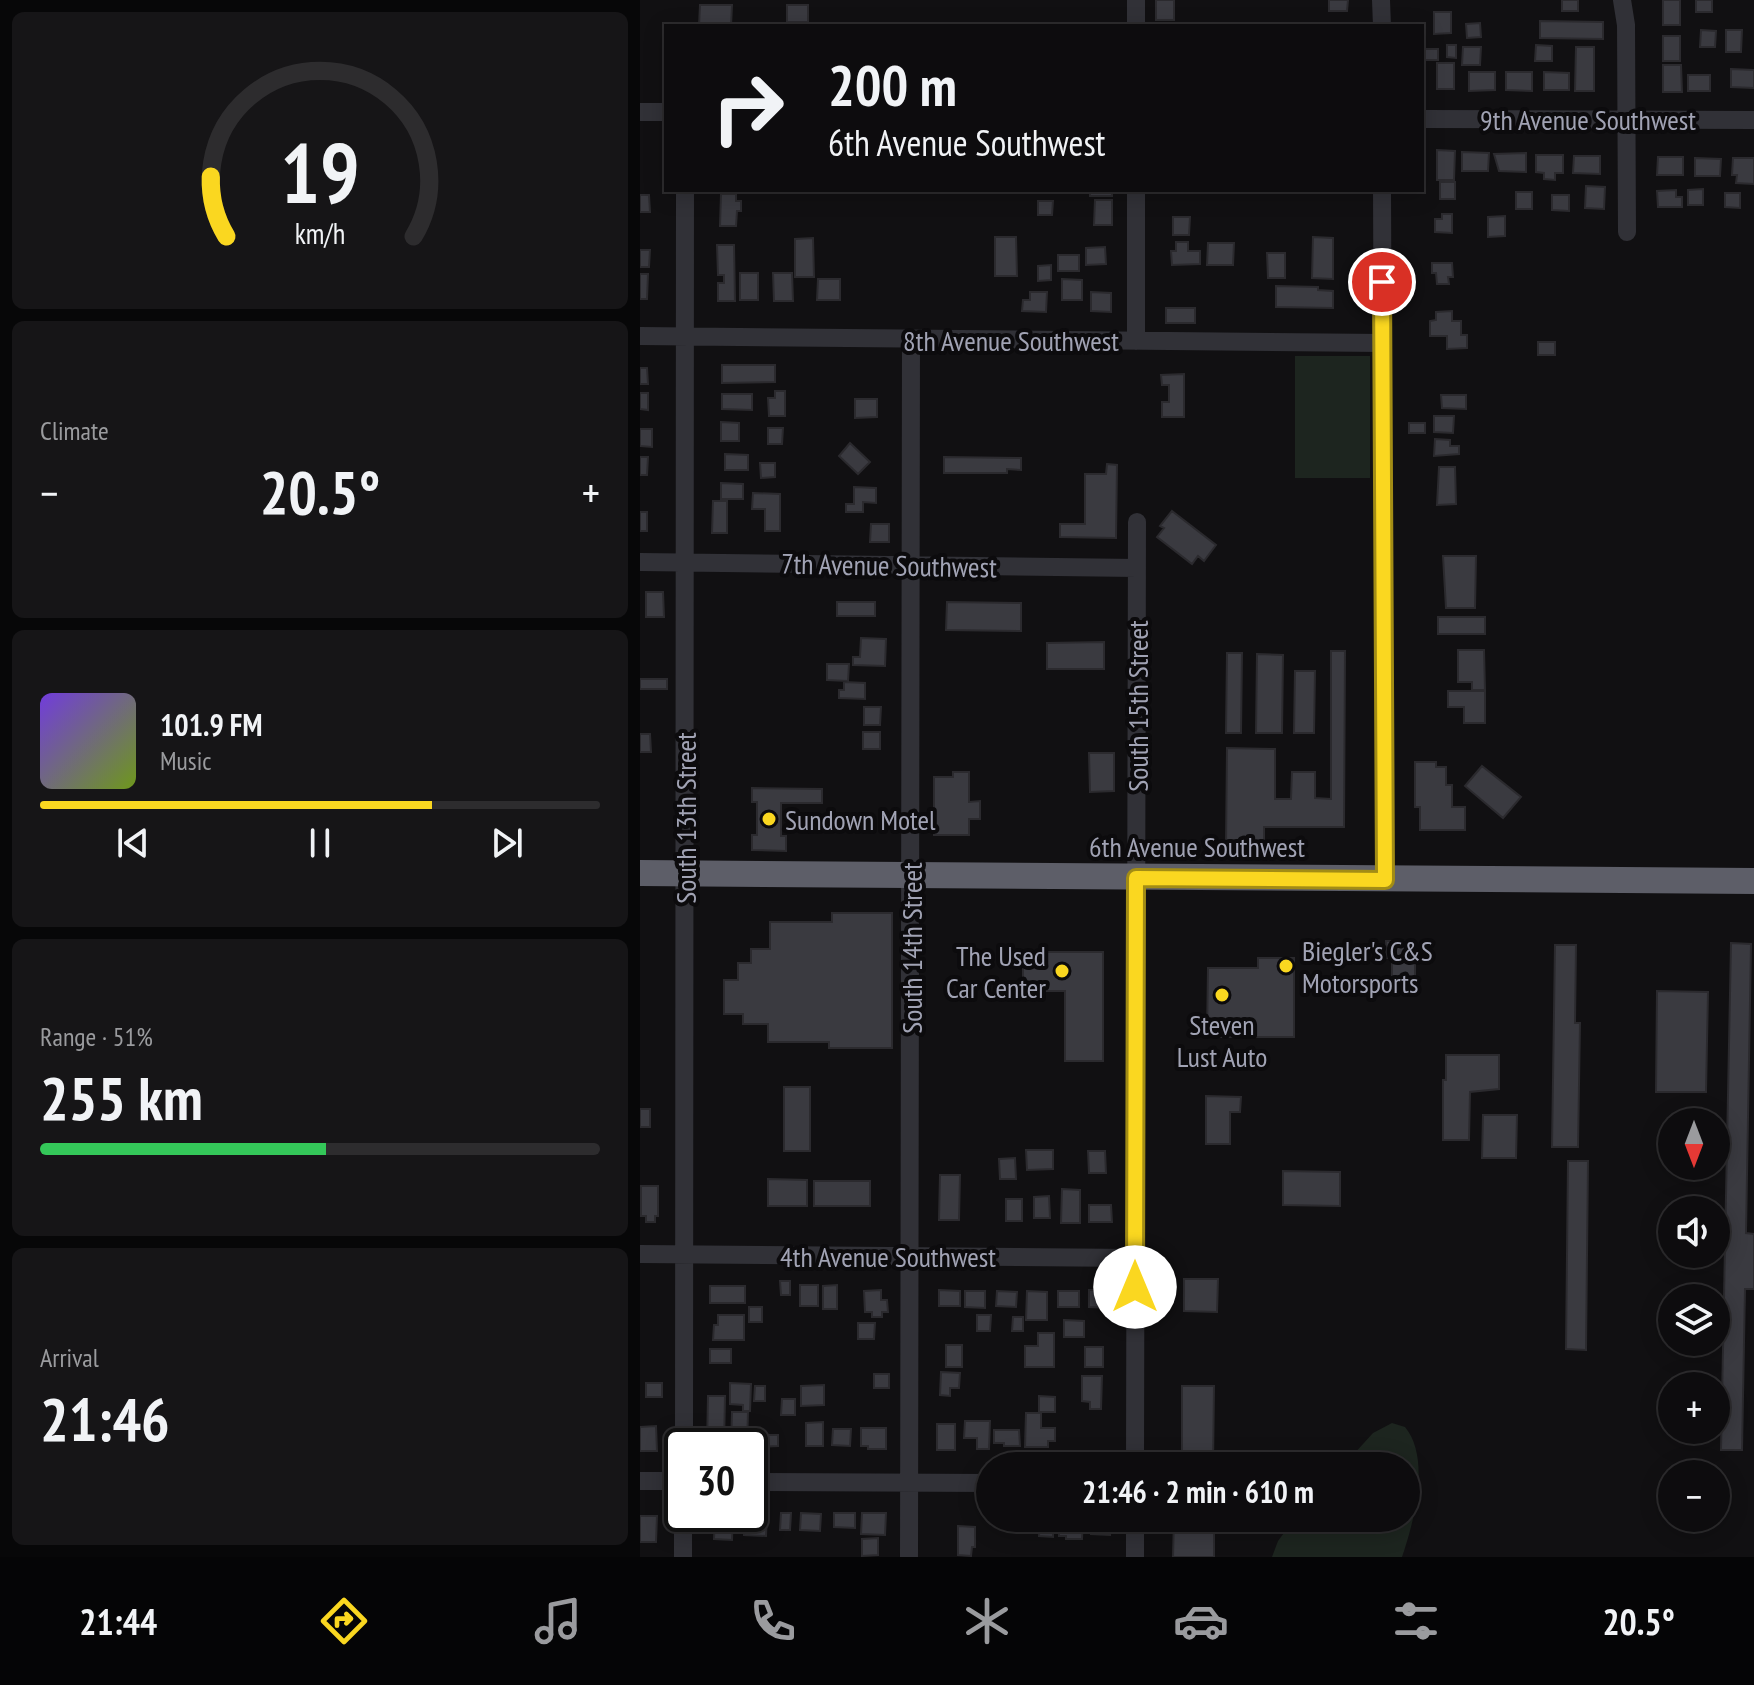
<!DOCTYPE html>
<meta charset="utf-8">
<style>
body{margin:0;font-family:"PT Sans Narrow",sans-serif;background:#161517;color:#f1f3f6;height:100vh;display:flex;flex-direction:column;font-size:30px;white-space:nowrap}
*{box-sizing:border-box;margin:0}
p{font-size:26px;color:#9a9b9e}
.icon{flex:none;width:44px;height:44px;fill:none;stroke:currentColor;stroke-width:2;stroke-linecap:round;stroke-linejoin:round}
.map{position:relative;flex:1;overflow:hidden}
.drawer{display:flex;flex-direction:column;gap:12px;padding:12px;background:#070708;width:640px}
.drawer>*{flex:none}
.top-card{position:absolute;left:24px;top:24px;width:760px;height:168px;border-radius:0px;box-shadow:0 4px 20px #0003,0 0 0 2px #2d2c2e;background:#0d0c0e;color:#f1f3f6;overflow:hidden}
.needle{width:52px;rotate:180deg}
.buttons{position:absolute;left:1018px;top:1108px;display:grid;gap:16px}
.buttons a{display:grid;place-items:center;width:72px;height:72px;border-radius:50%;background:#0d0c0e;box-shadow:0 4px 20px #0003,0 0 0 2px #2d2c2e;font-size:40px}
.speed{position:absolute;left:24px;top:1428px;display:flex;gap:16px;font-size:40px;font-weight:700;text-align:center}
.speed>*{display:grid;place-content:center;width:104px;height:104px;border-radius:50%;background:#0d0c0e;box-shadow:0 4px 20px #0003,0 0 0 2px #2d2c2e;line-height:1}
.speed .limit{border:4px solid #111;border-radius:12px;background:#fff;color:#111}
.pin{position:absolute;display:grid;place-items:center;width:68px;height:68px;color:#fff;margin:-34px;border:4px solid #fff;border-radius:50%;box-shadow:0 2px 8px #0007}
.me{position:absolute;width:88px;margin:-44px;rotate:0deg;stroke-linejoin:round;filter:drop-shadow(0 0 6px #0008)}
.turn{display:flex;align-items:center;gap:28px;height:168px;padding:0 32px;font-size:36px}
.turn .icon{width:104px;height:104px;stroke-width:2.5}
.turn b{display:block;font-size:56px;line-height:68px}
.big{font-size:60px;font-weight:700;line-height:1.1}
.drawer .tile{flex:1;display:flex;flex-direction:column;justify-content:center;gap:12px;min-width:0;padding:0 28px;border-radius:12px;background:#161517}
.drawer .dial{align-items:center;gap:0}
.dial svg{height:208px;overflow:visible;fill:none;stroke:#2d2c2e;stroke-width:7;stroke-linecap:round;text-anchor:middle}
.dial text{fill:#f1f3f6;stroke:none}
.song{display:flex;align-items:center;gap:24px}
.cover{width:96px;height:96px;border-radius:12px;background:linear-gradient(135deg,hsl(260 70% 55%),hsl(80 70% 35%))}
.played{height:8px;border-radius:4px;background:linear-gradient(90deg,#fad720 70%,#2d2c2e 70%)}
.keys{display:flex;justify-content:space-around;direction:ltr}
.heat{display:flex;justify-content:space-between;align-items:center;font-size:44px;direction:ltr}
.charge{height:12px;border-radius:6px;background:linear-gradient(90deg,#34c759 51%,#2d2c2e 0)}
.trip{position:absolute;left:336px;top:1452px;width:444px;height:80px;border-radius:40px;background:#0d0c0e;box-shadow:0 4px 20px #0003,0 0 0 2px #2d2c2e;font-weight:700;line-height:80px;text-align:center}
.menu{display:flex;height:128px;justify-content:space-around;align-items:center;background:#050506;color:#9a9b9e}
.menu .icon{width:56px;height:56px}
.menu .active{color:#fad720}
.menu b{font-size:36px;color:#f1f3f6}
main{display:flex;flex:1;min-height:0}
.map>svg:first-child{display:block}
.green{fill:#1d251f}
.building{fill:#3a3a40;stroke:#2b2a2e;stroke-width:2}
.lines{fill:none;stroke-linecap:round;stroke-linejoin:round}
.minor{stroke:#313137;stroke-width:18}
.highway{stroke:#5d5e68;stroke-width:26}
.route-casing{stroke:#a28c15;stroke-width:20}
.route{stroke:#fad720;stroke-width:14}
.poi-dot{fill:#fad720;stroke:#0c0b0d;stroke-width:3}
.labels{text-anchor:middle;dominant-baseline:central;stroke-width:8;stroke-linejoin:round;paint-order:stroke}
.street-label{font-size:28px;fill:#a1a3b4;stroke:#0c0b0d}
.poi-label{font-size:28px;fill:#a1a3b4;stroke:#0c0b0d;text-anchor:start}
</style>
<main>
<section class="drawer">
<div class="tile dial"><svg viewBox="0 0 100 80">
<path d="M14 69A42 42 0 1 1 86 69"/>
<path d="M14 69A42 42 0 0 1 8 46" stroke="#fad720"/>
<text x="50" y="56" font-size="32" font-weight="700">19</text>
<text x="50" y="72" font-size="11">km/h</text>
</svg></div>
<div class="tile"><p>Climate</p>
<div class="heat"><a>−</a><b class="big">20.5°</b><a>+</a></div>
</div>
<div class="tile">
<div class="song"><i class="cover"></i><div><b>101.9 FM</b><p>Music</p></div></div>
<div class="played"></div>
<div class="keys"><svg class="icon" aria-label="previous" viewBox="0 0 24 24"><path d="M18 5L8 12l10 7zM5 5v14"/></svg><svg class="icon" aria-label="pause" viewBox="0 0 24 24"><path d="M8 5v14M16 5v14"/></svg><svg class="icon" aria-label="next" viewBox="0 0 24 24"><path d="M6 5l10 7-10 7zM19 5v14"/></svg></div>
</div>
<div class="tile"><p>Range · 51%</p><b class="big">255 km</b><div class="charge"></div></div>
<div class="tile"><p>Arrival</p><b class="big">21:46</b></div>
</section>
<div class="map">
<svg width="1114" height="1557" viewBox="0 0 1114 1557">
<rect width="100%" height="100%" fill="#111012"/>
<path class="green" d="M655 356H730V478H655Z
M752 1423 765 1427C791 1458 774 1522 762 1557H632L638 1541 655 1518H766V1466H703L733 1433Z"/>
<path class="building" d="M516 0H534V20H516Z
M689 0H708L707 11H689Z
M922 0H938V11H922Z
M1023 0H1040V25H1023Z
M1056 0H1072V12H1056Z
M60 5H92L91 26H59Z
M147 5H168V22H147Z
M794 12H811V33L794 34Z
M900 21 963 22V39L900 38Z
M840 23 841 37 827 38 826 24Z
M1061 30 1076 31 1075 47H1060Z
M1086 30H1102L1101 52H1086Z
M1023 36H1040V61H1023Z
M807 45H816V58L807 57Z
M896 45 912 46V61H895Z
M823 47H841L840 65H822Z
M936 47H954V91H935Z
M782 49H798V60H782Z
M797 63H814V89H797Z
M1023 65H1041L1042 92H1023Z
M1091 69 1114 70V88L1091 87Z
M829 72H855V90L829 91Z
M866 72H892V91L866 90Z
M904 72 929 73V90H904Z
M1048 75H1070V91H1048Z
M797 150 815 151 814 180H797Z
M822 152 849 153 848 171H822Z
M886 153V172L859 171 854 154Z
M896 155H923V173H915V180L904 179V173L896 172Z
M934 156H960V174L933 173Z
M1018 157H1043V175H1017Z
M1055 158 1081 159 1080 176H1055Z
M1093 158H1114V184L1096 183 1097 175H1092Z
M800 182H815V199H800Z
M946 186 965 187 964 209 945 208Z
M1063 189V205H1048V190Z
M450 190H472V196H450Z
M1036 190V197H1042V207H1018L1017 191Z
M876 192H892V209H876Z
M1085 193H1100V208L1085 207Z
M81 194H96V201H101V211H97L96 226H80Z
M0 195H9L10 212H0Z
M912 195H929V211L912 210Z
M455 200H472V225H454Z
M398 201H413L412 215H398Z
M802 214H812V233L795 232V219H802Z
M865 216V236L848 237V217Z
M533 217H550L549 235H533Z
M355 237H376L377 276H355Z
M673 237 693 238V279L672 278Z
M173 238 174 277H155V239Z
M536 242H548V251H560V264L532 265 531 251H536Z
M568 243H594L593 265H567Z
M77 245H94L95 301H78V283H84V275H78Z
M465 247 466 264 446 265V248Z
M0 250H10L9 267H0Z
M627 253H645V278H628Z
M418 255H439V271H418Z
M792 263H812L813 277H808L809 284H797L796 273H792Z
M411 265V280L398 281V266Z
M100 273H118V300H100Z
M133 273H152L153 301H134Z
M0 274H8L7 299H0Z
M178 279H200V300H177Z
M422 279 442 280V300H422Z
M636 286 678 287V290L693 291V308L636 307Z
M390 292H407L406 312 382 311 383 300H390Z
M451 292 471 293V312L451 311Z
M526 308H555V323H526Z
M812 311V321H821V335H827V348L807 349V336H790V321L796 320V312Z
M898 342H915V355H898Z
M82 365H135V382L82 383Z
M0 368H7L8 384H0Z
M544 374V417H522V402H529V385H522L521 375Z
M135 391H145V416H129L128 398H135Z
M0 393H8V410L0 409Z
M82 394H112V410L82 409Z
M801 395H826V409L802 408Z
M215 399H237V417L215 418Z
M794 416H814L813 433 794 432Z
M81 422 99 423V441H81Z
M769 423H785V433H769Z
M128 428H143L142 444H128Z
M0 429H12V447L0 446Z
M795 439 810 440V446H819V454L794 456Z
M210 443 230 462 218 474 199 456Z
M85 454 108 455V470H85Z
M0 457H8L7 475H0Z
M304 457 381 458V470L367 469V473H304Z
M120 463H135V477L121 478Z
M467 464 477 465 476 538 420 537V524H445V474H466Z
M799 467H815L816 504 797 505Z
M81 483 103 484V499H81Z
M214 487 236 488V503L223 502V512H206V504H214Z
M113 493 140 494V531H125V509H112Z
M73 501H87V533H72Z
M532 511 576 545 564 561 558 556 552 564 517 537 524 528 520 526Z
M0 512H7V531H0Z
M231 524H249V542H230Z
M803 556H836L835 608H806Z
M6 592H23L24 617H6Z
M197 602H235V616H197Z
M307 602 381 603V631L306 630Z
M798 617H845V634H798Z
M221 638 246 639 245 666 213 665V657H220Z
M464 642V669H407V643Z
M818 650H844L845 690H832V682H818Z
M691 651H705L704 827H624V846H586L587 748 635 749V799H651L652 772H675V798L691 799Z
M587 653H602L601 733H586Z
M617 654 643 655 642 733H616Z
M187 664H209L208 681 187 680Z
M655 671H675L674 733H654Z
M0 679H27V689H0Z
M204 682 225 683V699L199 698V690H204Z
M808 691H845V723H824V707H808Z
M224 707H241L240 725H224Z
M223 732H240V749H223Z
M0 734H10L11 752H0Z
M449 753H474V791L450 792Z
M775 762H796V767H806V785H812V807H825V830H780V807H775Z
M842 766 881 797 863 818 825 786Z
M313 772H329V802L340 801V819H329V835H294V777H313Z
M112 788 182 789V803H141V836H146V851L112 850V835H117V802H112Z
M192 913H252V1048H189V1042H128V1024H103V1014H84V980H98V963H111V949H130V922H192Z
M746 941H775V986L752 987V958H747Z
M1091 943 1111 944 1106 1233 1114 1234V1289H1105L1102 1450H1081Z
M915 945H936L935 1023H940L938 1147H912Z
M383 952H463V1061H425V991H383Z
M618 958H654V1037H567L568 968H618Z
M1017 991 1068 992 1066 1092H1016Z
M806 1055H859V1089L830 1092 829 1140H803V1080H806Z
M144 1087H170V1151H144Z
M566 1096 601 1097 600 1112H590V1144H566Z
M0 1109H10V1127H0Z
M843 1115H877L876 1158H842Z
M386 1150H413V1169L387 1170Z
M448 1151H465L466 1173H449Z
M375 1158 376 1179H360L359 1159Z
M928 1161H948L946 1350 926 1349Z
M643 1171 700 1172V1206L643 1205Z
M300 1175H320L319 1220H299Z
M128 1179 167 1180V1206H128Z
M174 1181H230V1206H174Z
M1 1186H18V1216H15V1222H6V1216H1Z
M422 1189 440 1190V1223H421Z
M409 1196 410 1218H394V1197Z
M366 1199H382V1221H366Z
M449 1205H471L472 1222H449Z
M544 1279H578L577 1312 544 1311Z
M140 1281H150V1295H141Z
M160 1285H178V1306H160Z
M197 1285V1309H183V1286Z
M70 1286H105V1303H70Z
M241 1290V1300H247L248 1312H242V1317H232V1312H225L224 1291Z
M299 1290 320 1291V1306H299Z
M449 1290H470V1308L449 1307Z
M325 1291H345V1308L325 1307Z
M357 1291 377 1292 376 1307 356 1306Z
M387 1291 407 1292V1320H386Z
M418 1291H439V1307H418Z
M109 1307H122V1322H109Z
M78 1315H104V1340H73L74 1325H78Z
M337 1315H351L350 1331H337Z
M373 1317H383V1331H372Z
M424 1320 444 1321V1337H424Z
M218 1323H235L234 1339H218Z
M398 1333H414V1367H385V1346H398Z
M306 1345H322V1367H306Z
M445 1347H463V1367H445Z
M70 1349H91V1363H70Z
M301 1372 320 1373 319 1388H310V1396L300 1395Z
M234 1374H249V1388H234Z
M442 1376H462L461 1409H450V1402L442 1401Z
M6 1383H22V1397H6Z
M90 1383 111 1384 110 1411H103V1405L90 1404Z
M184 1385V1405L161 1406V1386Z
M115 1386H125V1401H114Z
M542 1386H574L573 1466H542Z
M68 1396H85L84 1446H67Z
M399 1396 415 1397V1412H399Z
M142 1399H155V1415H141Z
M92 1412H108L107 1446H91Z
M386 1413H401V1428H415V1441H408V1447H385Z
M325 1421H350L349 1449H337V1438H324Z
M183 1422V1446H166V1423Z
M297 1424H315V1450H297Z
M16 1426 17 1451H0V1427Z
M221 1428H246V1449H228V1446H221Z
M193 1429H211L210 1446 192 1445Z
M354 1430H379L380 1446H364V1443H354Z
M116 1435H138V1446L116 1447Z
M141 1513H151L150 1530H140Z
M161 1513 181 1514 180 1531 160 1530Z
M194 1513H215V1528L194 1527Z
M222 1513H246L245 1535 221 1534Z
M75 1514H93L92 1540 74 1539Z
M119 1515H127L126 1536 104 1535V1518H119Z
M0 1516H17L16 1542H0Z
M400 1518H413V1537L399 1536Z
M426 1518H443L442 1539H426V1536H419V1522H426Z
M534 1518H574V1557H533Z
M451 1520 470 1521V1535L451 1534Z
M318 1526 335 1527V1547H332L331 1556 318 1555Z
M238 1538V1555L222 1556V1539Z"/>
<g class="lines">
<path class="minor" d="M496 0V26
M741 0 742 26
M982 0 986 25 987 232
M0 112H26
M782 119 1114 120
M496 190V341
M742 190 745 880
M0 336 743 343
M0 562 497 568
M0 1254 495 1258
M44 1446 45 190
M495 1466 497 522
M0 1481H42
M110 1482 350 1483
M43 1557V1514
M269 1557 271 339
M495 1557V1518"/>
<path class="highway" d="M0 873 1114 881"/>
</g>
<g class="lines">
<defs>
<path id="route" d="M495 1287 496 878 745 880 742 282"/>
</defs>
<use href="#route" class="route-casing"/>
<use href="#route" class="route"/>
</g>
<g class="poi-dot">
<circle cx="129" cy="819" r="8"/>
<circle cx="646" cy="966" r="8"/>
<circle cx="422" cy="971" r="8"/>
<circle cx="582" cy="995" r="8"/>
</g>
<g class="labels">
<g class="street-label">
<text x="948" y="119">9th Avenue Southwest</text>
<text x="371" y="340">8th Avenue Southwest</text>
<text transform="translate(249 565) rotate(1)">7th Avenue Southwest</text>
<text transform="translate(497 706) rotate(-90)">South 15th Street</text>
<text transform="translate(45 818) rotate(-90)">South 13th Street</text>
<text x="557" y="846">6th Avenue Southwest</text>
<text transform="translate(271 948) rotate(-90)">South 14th Street</text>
<text x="248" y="1256">4th Avenue Southwest</text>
</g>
<g class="poi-label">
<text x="145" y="819">Sundown Motel</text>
<text x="662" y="950">Biegler's C&amp;S<tspan x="662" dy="32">Motorsports</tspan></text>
<text x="406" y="955" text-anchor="end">The Used<tspan x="406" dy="32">Car Center</tspan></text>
<text x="582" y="1024" text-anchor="middle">Steven<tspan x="582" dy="32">Lust Auto</tspan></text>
</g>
</g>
</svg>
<div class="buttons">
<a><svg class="needle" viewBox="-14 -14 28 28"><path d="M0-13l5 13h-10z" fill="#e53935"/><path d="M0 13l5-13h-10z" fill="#9a9b9e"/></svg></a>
<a><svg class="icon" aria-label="sound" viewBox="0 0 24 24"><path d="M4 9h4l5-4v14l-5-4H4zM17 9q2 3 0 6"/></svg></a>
<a><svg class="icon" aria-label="layers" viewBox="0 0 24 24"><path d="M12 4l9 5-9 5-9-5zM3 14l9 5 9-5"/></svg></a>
<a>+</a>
<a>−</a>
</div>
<div class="speed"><div class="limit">30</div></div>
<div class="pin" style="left:742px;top:282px;background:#d93025"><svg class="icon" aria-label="arrive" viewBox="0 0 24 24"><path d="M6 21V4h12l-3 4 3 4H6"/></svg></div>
<svg class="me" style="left:495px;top:1287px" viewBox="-20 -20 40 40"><circle r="19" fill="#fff"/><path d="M0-13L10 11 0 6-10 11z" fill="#fad720"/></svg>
<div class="trip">21:46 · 2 min · 610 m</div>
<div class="top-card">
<div class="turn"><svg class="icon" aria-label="right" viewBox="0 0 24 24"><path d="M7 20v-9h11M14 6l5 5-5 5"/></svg><div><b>200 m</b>6th Avenue Southwest</div></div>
</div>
</div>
</main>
<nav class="menu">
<b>21:44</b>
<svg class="icon active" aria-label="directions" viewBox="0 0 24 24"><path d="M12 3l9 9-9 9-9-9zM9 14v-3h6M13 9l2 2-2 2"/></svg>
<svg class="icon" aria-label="music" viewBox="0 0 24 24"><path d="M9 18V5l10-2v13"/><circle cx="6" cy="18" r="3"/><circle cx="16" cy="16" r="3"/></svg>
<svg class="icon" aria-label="phone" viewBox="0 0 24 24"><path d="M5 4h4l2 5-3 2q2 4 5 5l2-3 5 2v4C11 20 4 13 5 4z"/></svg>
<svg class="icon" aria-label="climate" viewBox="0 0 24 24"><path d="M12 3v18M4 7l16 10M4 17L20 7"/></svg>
<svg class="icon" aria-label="car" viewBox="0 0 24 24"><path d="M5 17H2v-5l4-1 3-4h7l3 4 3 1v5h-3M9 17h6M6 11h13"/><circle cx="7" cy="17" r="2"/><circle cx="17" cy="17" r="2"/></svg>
<svg class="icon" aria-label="filters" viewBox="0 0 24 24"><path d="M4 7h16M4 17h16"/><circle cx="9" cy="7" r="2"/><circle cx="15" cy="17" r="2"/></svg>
<b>20.5°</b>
</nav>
